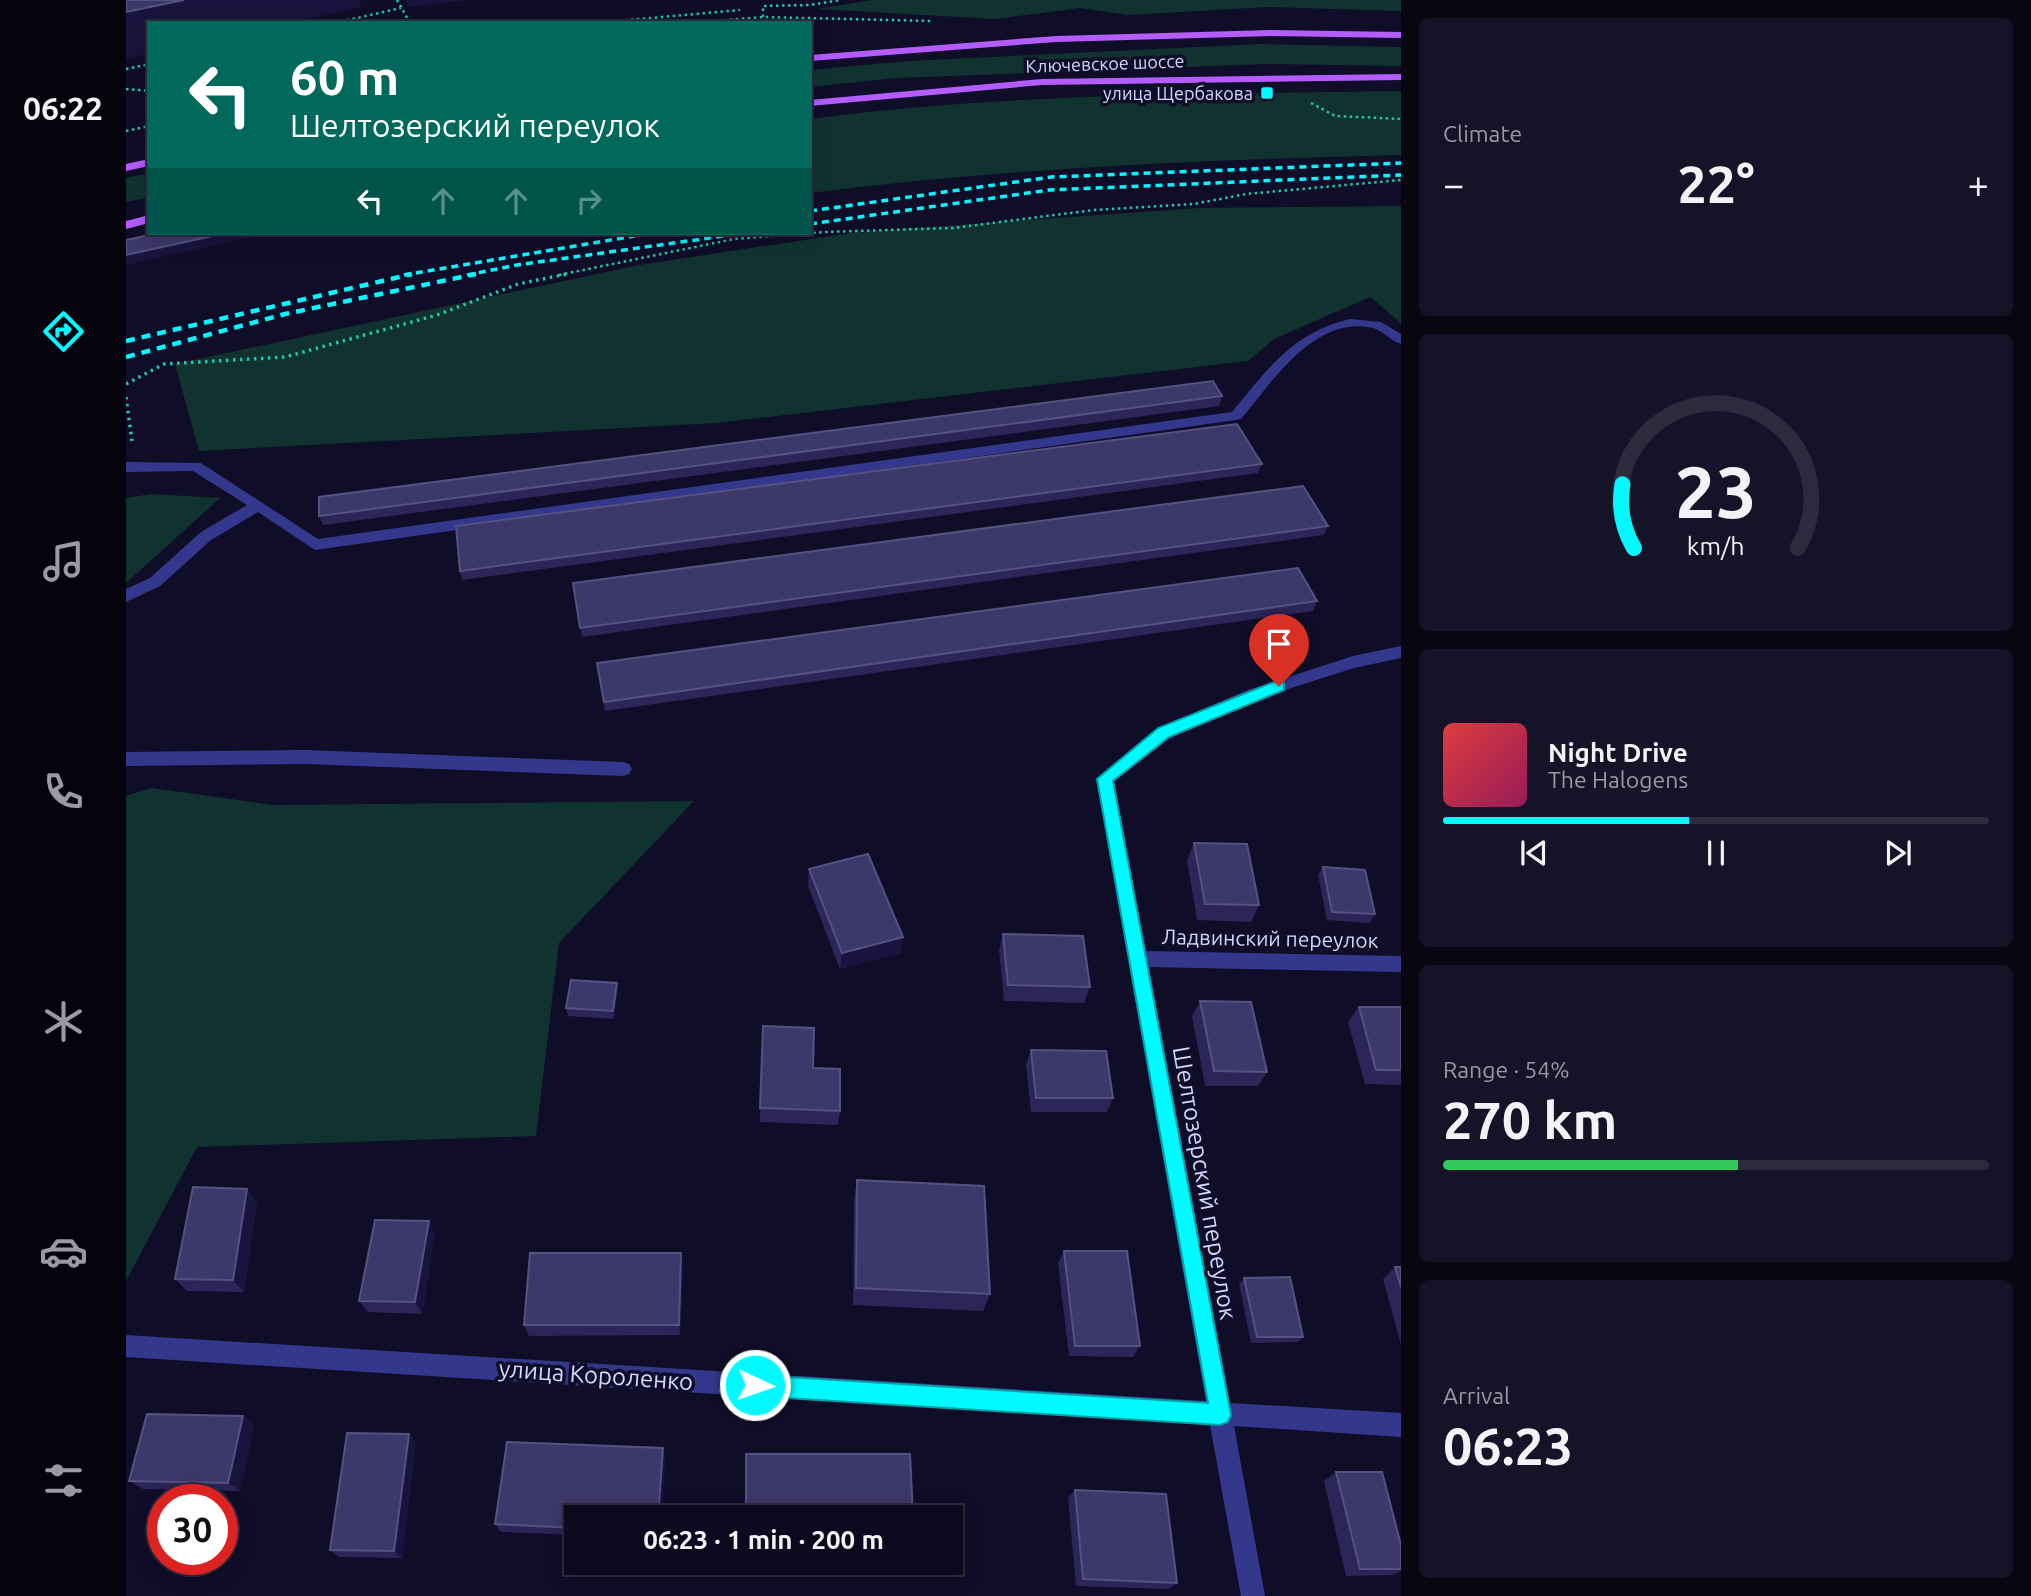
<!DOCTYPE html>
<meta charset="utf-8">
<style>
body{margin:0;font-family:Ubuntu,sans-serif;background:#151328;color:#f1f3f6;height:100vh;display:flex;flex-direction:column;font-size:26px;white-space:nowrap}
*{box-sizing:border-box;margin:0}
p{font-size:23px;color:#9a9aa4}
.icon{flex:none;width:38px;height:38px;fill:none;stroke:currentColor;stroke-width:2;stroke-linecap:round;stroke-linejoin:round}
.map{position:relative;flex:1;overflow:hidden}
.side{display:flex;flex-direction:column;gap:18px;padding:18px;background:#070611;width:630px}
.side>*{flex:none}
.banner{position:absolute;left:21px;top:21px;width:665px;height:214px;border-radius:0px;box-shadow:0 4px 18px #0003,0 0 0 2px #2c2b3d;background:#00695c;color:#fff;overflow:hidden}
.speed{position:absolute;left:21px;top:1484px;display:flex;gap:14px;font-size:35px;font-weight:700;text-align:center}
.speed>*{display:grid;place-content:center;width:91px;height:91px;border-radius:50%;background:#0c0a1f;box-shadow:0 4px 18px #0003,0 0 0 2px #2c2b3d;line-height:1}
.speed .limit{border:10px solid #d22;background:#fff;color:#111}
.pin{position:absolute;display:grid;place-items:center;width:60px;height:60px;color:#fff;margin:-72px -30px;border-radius:50% 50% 50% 0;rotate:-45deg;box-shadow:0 0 7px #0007}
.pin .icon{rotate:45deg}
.me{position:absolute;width:77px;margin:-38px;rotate:93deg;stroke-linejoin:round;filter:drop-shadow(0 0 5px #0008)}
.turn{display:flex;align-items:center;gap:24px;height:147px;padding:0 28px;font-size:32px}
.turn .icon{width:91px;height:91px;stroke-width:2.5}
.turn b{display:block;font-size:49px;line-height:60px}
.lanes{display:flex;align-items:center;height:66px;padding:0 28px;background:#0003;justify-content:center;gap:35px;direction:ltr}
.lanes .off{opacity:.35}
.big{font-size:52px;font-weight:700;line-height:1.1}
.side .tile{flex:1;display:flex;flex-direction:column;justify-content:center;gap:10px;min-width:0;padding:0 24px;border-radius:10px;background:#151328}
.side .dial{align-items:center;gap:0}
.dial svg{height:182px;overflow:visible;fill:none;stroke:#2c2b3d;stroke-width:7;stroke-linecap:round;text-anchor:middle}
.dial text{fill:#f1f3f6;stroke:none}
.song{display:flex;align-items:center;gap:21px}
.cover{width:84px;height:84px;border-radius:10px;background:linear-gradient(135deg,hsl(0 70% 55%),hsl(330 70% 35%))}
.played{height:7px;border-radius:4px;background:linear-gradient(90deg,#01faff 45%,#2c2b3d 45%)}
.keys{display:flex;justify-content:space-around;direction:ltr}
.heat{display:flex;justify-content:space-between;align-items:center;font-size:38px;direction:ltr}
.charge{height:10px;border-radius:5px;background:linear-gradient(90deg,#34c759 54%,#2c2b3d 0)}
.trip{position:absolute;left:438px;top:1505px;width:399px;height:70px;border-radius:0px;background:#0c0a1f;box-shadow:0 4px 18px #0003,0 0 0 2px #2c2b3d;font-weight:700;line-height:70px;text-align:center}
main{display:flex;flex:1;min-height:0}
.tab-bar{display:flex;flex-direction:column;width:126px;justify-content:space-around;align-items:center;background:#05040c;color:#9a9aa4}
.tab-bar .icon{width:49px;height:49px}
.tab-bar .on{color:#01faff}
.tab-bar b{font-size:32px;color:#f1f3f6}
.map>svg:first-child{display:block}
.green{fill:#10332f}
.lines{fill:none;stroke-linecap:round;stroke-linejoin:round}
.path-far1{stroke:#24c4ae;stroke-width:2.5;stroke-dasharray:2.5 3.5;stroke-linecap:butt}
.path{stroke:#24c4ae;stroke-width:3.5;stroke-dasharray:2.5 4.5;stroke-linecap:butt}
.service{fill:#34388c;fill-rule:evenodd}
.minor{fill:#34388c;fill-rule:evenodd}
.primary{fill:#b55cff;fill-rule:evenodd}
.rail-far1{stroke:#01faff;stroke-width:3.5;stroke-dasharray:7 5;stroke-linecap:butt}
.rail{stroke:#01faff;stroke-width:4.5;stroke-dasharray:9 7;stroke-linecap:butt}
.wall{fill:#2b2558}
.shaded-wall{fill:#18143d}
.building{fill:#3d386a;stroke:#555181;stroke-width:2}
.route{fill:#01faff;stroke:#01a2a6;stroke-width:2}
.poi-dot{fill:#01faff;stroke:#100d29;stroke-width:2.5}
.labels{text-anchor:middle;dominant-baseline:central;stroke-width:7;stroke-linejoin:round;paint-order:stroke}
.far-street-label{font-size:18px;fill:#d6d5ff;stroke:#100d29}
.far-poi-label{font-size:18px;fill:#d6d5ff;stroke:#100d29;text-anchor:end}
.street-label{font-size:21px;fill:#d6d5ff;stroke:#100d29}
.near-street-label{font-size:24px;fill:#d6d5ff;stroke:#100d29}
</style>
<main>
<nav class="tab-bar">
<b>06:22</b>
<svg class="icon on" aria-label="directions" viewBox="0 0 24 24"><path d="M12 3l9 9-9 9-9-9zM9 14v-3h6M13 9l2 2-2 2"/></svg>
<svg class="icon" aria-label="music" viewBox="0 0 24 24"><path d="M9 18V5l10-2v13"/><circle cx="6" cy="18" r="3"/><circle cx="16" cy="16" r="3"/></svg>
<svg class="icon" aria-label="phone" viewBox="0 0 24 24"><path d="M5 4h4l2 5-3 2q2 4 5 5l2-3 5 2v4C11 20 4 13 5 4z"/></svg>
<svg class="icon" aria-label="climate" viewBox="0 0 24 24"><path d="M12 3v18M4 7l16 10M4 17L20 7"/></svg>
<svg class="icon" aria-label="car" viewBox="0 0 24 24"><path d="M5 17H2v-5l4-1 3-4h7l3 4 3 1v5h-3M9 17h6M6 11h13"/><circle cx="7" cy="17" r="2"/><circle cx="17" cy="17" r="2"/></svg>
<svg class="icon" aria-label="filters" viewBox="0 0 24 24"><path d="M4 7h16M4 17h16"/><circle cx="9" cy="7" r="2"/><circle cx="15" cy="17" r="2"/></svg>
</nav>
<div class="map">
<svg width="1275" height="1596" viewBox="0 0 1275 1596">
<rect width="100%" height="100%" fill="#100d29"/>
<path class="green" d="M747 0H1275V11L1141 7 1003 15 954 8 869 19 691 9Z
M1134 44 1275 47V66L1140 64 770 78 684 87V70L782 61Z
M1275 91V155C1077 160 880 168 684 193V119C879 93 1079 94 1275 91Z
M23 173V197L0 202V178Z
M1275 206V323L1244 297 1148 339 1122 361 590 423 73 451 49 364 513 265 731 232 1073 208Z
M25 494 94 498 0 583V498Z
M26 788 147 805 568 801 433 943 410 1136 71 1147 0 1281V796Z"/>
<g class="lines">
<path class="path-far1" d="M271 0 284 23
M637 17V6L683 5 715 0
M209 23 275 8
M469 23 614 10
M562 23 637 17 807 21
M0 69 23 64
M0 89 23 91
M1185 103 1209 116 1275 119
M0 131 23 126
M433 275 608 239 698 232 827 228 968 210 1068 204 1120 194 1275 180"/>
<path class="path" d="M0 384 38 364 159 357 311 315 392 284 441 274
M0 397 6 441"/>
<path class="service" d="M1224 319 1255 322 1275 334V344C1265 341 1257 331 1247 328 1189 314 1146 382 1115 419L1110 420 189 550 132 512 85 540 34 586 0 602V589L24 578 75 532 121 505 67 471 0 472V462L75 463 192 539 1106 412C1142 369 1166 333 1224 319Z
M180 750 497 762 503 764 506 769 503 774 497 776 180 764 0 766V752Z"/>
<path class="minor" d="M1275 646V658L1228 668 1134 698 1044 738 988 781 1020 951 1275 956V972L1023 967 1104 1403 1275 1413V1437L1108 1426 1139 1596H1115L1084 1425 0 1357V1335L1080 1401 970 779 1032 728 1122 690 1227 656Z"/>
<path class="primary" d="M1145 30 1275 32V38L1145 36 930 42 684 61V55L930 36Z
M1275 74V80L916 85 684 106V100L916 79Z
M23 159V166L0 171V164Z
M23 215V223L0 229V221Z"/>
<path class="rail-far1" d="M684 211 925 177 1275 163
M684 224 923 190 1275 175
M278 275 526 233
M341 275 391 265 619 233"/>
<path class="rail" d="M0 341 286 274
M0 357 159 314 350 274"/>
</g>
<path class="wall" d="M1096 396 1093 406 197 525 193 516Z
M1136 464 1132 473 336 580 334 571Z
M1202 526 1198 535 456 637 447 583Z
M1191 601 1187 611 479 711 471 663Z
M1068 843 1133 905 1125 922 1071 920 1061 860Z
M1197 867 1249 914 1244 923 1201 920 1192 875Z
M683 869 775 953 714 969 682 886Z
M877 934 964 987 958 1003 878 1001 873 950Z
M492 991 488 1019 442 1016 440 1008Z
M1074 1001 1141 1072 1132 1086H1079L1066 1016Z
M1233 1007H1275V1085L1239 1084 1222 1022Z
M905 1050 987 1098 981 1112H905L900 1065Z
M687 1068 714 1111 712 1125 634 1122V1108Z
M731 1180 864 1294 857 1311 727 1305 728 1199Z
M121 1189 131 1202 118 1292 61 1291 49 1279Z
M309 1234 296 1314 242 1312 233 1301Z
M938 1251 1014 1346 1007 1357 943 1356 932 1263Z
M555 1253 557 1266 554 1335 403 1336 398 1325Z
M1269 1267H1275V1345L1257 1279Z
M1118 1278 1177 1337 1172 1342 1125 1343 1113 1284Z
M117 1416 128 1425 114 1491 17 1489 3 1481Z
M283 1434 290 1443 276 1558 213 1557 204 1550Z
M537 1448 539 1457 535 1517H450V1535L375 1532 369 1524Z
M1210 1472 1275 1545V1571L1267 1575 1220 1576 1198 1481Z
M949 1490 1051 1583 1042 1589 950 1586 942 1498Z"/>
<path class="shaded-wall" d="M58 0H233L235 7 164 23H23V54L0 59V12Z
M280 0H342L282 7Z
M100 233H144L0 265V255Z
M777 937 775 953 714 969 716 953Z
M491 983 492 991 488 1019 487 1011Z
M121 1189 131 1202 118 1292 107 1280Z
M303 1221 309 1234 296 1314 289 1302Z
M555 1253 557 1266 554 1335 553 1325Z
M117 1416 128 1425 114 1491 102 1483Z
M283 1434 290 1443 276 1558 268 1551Z
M537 1448 539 1457 535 1517H532Z"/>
<path class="building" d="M0 0H58L0 12Z
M32 233H100L0 255V240Z
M1087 381 1096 396 193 516V497Z
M1111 424 1136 464 334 571 330 526Z
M1177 486 1202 526 454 628 447 583Z
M1172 568 1191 601 478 702 471 663Z
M1068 843 1121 844 1133 905 1079 904Z
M742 854 777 937 716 953 683 869Z
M1197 867 1239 870 1249 914 1206 912Z
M877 934 957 936 964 987 882 985Z
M445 980 491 983 487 1011 440 1008Z
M1074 1001 1125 1002 1141 1072 1088 1071Z
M1233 1007H1275V1070H1250Z
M637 1026 688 1028 687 1068 714 1069V1111L634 1108Z
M905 1050 980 1051 987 1098H910Z
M731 1180 858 1186 864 1294 730 1288Z
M67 1187 121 1189 107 1280 49 1279Z
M249 1220 303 1221 289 1302 233 1301Z
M938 1251H1001L1014 1346H949Z
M404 1253H555L553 1325H398Z
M1269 1267H1275V1287Z
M1164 1277 1177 1337H1131L1118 1278Z
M21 1414 117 1416 102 1483 3 1481Z
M221 1433 283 1434 268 1551 204 1550Z
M381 1442 537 1448 532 1517H450V1528L369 1524Z
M620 1454H784L787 1517H620Z
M1210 1472H1256L1275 1545V1569H1234Z
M949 1490 1040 1494 1051 1583 957 1579Z"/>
<path class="route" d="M1153 680 1158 682V690L1043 737 987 781 1105 1415 1102 1422 1094 1425 629 1396 622 1393 619 1385 622 1378 629 1375 1082 1403 971 779 1032 728Z"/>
<rect class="poi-dot" x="1134" y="86" width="14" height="14" rx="3.5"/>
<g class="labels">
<g class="far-street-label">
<text transform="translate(979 63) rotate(-2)">Ключевское шоссе</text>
</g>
<g class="far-poi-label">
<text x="1127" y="93">улица Щербакова</text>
</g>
<g class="street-label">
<text transform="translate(1144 938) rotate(1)">Ладвинский переулок</text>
</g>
<g class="near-street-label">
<text transform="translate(1079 1183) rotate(80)">Шелтозерский переулок</text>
<text transform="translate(470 1375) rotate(4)">улица Короленко</text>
</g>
</g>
</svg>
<div class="speed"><div class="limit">30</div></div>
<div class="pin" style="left:1153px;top:686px;background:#d93025"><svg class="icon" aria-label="arrive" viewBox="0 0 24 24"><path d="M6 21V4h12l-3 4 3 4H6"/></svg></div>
<svg class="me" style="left:629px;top:1385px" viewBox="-20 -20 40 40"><circle r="17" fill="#01faff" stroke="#fff" stroke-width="3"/><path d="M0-11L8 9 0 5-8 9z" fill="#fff"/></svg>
<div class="trip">06:23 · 1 min · 200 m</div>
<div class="banner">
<div class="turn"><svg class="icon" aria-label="left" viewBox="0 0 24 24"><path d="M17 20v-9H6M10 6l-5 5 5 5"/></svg><div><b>60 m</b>Шелтозерский переулок</div></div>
<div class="lanes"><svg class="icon" aria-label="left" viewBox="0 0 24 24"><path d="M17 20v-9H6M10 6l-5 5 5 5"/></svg><svg class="icon off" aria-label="ahead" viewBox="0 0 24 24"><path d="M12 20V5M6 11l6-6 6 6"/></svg><svg class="icon off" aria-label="ahead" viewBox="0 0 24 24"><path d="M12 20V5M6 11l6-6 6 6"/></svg><svg class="icon off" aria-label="right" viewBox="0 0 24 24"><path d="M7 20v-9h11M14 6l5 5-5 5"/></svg></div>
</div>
</div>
<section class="side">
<div class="tile"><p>Climate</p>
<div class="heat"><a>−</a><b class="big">22°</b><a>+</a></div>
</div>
<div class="tile dial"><svg viewBox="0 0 100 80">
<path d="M14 69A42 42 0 1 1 86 69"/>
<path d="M14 69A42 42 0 0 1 9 41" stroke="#01faff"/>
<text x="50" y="56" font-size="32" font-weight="700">23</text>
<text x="50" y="72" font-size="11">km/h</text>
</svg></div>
<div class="tile">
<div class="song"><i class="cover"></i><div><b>Night Drive</b><p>The Halogens</p></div></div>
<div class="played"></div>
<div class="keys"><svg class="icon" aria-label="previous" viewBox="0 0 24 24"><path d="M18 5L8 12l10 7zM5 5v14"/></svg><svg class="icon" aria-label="pause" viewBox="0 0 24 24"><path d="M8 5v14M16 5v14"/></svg><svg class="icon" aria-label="next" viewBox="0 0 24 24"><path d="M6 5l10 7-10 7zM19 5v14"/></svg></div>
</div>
<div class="tile"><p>Range · 54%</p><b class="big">270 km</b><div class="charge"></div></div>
<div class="tile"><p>Arrival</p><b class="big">06:23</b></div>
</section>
</main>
